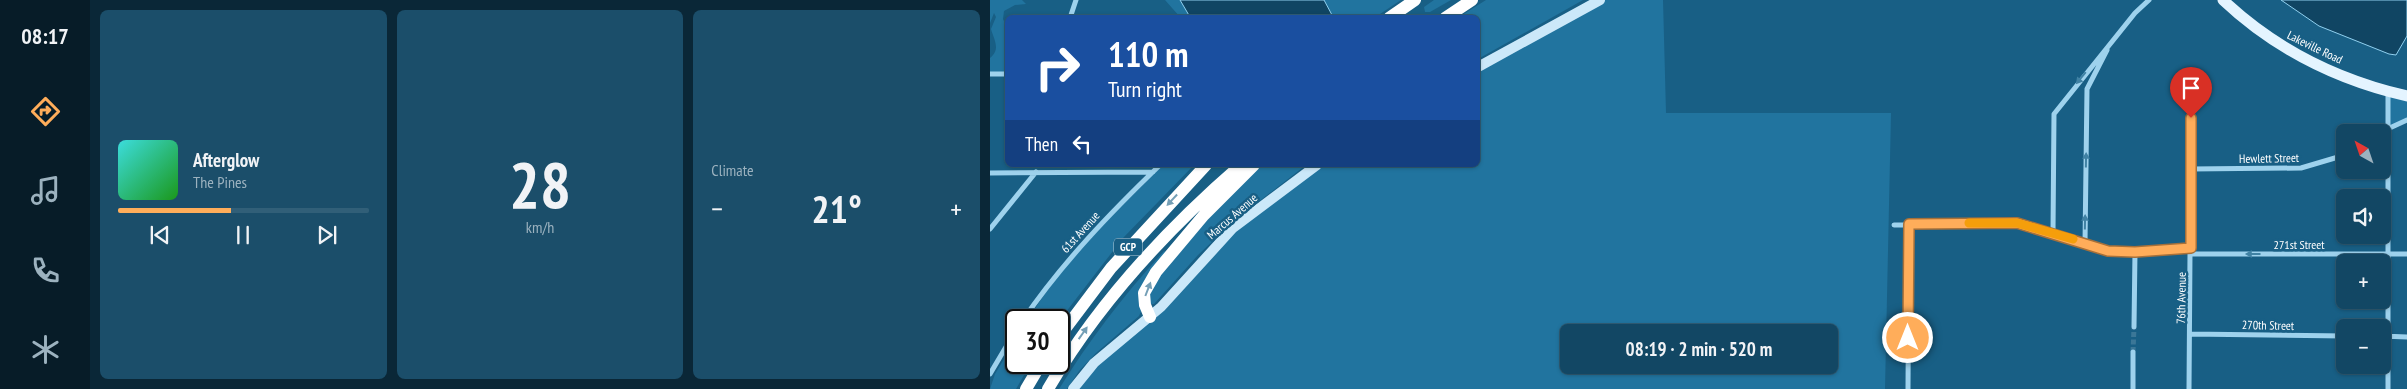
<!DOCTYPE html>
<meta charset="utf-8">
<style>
body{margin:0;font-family:"PT Sans Narrow",sans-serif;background:#1b4e6a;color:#f1f3f6;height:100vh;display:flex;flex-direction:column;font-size:19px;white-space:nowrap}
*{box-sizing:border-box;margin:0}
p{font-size:16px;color:#9cb2bf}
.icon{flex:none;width:28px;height:28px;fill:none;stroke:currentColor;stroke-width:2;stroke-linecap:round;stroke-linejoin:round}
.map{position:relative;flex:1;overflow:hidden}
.details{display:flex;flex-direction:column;gap:10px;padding:10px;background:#0a2737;width:900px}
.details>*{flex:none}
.guide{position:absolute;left:15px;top:15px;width:475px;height:152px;border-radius:8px;box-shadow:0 1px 4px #0004,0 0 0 1px #315f78;background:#1a4fa0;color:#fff;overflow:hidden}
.needle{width:32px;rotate:320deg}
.tools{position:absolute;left:1346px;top:124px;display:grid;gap:10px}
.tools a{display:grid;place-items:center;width:55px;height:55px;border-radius:8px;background:#124764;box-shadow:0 1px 4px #0004,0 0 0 1px #315f78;font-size:25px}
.speed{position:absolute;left:15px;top:309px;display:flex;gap:10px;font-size:25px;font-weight:700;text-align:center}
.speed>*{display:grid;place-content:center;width:65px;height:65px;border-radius:50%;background:#124764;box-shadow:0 1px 4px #0004,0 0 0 1px #315f78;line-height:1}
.speed .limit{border:2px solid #111;border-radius:8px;background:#fff;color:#111}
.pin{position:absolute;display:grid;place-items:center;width:42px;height:42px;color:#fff;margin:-51px -21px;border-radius:50% 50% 50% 0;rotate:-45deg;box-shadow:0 0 5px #0007}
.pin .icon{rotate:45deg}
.me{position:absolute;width:55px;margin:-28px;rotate:0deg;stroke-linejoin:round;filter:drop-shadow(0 0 4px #0008)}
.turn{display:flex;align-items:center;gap:18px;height:105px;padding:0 20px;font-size:22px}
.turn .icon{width:65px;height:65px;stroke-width:2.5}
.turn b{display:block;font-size:35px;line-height:42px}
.then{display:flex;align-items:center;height:48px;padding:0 20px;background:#0003;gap:10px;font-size:19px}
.big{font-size:38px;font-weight:700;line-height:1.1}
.details .card{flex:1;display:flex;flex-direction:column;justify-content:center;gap:8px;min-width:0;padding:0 18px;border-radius:8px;background:#1b4e6a}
.details .dial{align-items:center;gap:0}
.dial b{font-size:65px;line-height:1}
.song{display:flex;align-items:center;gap:15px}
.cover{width:60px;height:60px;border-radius:8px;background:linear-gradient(135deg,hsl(180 70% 55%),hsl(120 70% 35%))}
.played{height:5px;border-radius:2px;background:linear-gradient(90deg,#ffad5a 45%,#315f78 45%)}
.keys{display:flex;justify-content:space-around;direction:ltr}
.heat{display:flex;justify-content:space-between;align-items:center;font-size:28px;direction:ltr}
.details .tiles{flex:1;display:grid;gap:10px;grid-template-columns:repeat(3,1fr)}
.trip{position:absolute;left:570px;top:324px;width:278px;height:50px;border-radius:8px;background:#124764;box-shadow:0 1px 4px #0004,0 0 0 1px #315f78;font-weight:700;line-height:50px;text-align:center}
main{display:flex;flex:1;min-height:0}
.tabs{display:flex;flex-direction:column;width:90px;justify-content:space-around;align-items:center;background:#071c28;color:#9cb2bf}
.tabs .icon{width:35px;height:35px}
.tabs .current{color:#ffad5a}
.tabs b{font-size:22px;color:#f1f3f6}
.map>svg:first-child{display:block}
.green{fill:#21749f;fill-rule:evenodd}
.water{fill:#104563;stroke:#90d0ef}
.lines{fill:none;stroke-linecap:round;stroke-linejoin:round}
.street-tunnel{stroke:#3b7797;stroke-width:5;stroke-dasharray:5 2.5;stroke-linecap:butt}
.street{stroke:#9ed2ed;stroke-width:5}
.secondary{stroke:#cbe8f9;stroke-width:10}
.primary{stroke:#e4f4ff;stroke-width:11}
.highway{stroke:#fff;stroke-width:12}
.oneway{fill:#4082a4}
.oneway2{fill:#749fb6}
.route-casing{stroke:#a6703a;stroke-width:12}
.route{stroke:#ffad5a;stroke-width:9}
.slow{stroke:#f59e0b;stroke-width:9}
.labels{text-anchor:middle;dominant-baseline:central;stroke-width:5;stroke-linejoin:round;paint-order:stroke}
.shield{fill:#185f85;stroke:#bacfda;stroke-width:1}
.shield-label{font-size:11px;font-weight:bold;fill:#fff}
.street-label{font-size:12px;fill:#fff;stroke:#185f85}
</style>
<main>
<nav class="tabs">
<b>08:17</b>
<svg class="icon current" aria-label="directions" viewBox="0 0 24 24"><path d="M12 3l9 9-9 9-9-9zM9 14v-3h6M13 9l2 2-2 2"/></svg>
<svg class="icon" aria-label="music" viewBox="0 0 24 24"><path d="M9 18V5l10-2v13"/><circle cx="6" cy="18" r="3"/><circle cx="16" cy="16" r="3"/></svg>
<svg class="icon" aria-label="phone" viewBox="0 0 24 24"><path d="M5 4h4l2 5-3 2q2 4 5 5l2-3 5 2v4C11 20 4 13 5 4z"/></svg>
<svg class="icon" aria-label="climate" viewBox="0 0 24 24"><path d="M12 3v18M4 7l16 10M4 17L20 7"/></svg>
</nav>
<section class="details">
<div class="tiles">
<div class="card">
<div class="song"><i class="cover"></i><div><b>Afterglow</b><p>The Pines</p></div></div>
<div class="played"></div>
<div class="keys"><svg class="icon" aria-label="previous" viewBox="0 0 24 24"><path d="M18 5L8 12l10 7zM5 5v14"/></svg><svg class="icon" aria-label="pause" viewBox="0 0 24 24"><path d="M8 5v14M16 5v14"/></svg><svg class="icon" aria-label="next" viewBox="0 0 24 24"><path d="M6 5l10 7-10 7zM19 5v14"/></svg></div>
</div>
<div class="card dial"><b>28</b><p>km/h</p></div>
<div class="card"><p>Climate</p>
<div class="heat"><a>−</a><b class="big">21°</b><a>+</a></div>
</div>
</div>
</section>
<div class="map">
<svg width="1417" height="389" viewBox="0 0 1417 389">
<rect width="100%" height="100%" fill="#185f85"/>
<path class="green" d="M0 0H32L36 4 25 5 14 11 13 19 18 30 17 80 14 76 0 72V58C11 49 4 40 1 29L6 17 4 13 0 23Z
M175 0H411L384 18 190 17Z
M444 0H461L440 12H435L434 7Z
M496 0H593L488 59V18L469 17Z
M610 0H673L676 113H901L895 389H83L160 317 228 243 327 165H488V67ZM579 332H839V365H579Z
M1398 92 1417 96V120L1399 127Z
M173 165H204L133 238 69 321 38 320C73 261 125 213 173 165Z
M270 165H316L245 220 208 255 164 304H159V289L241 192Z
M174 251 177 253 149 316 106 353 89 371 77 389H69C100 339 134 295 174 251Z
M26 339V362L41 363 26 389H0L5 374Z"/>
<path class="water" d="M190 0H334L342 15 341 18 200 17Z
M1291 0H1417V36L1406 55 1399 54 1329 26Z"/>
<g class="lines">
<path class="street-tunnel" d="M1143 352 1144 327"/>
<path class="street" d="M80 18 86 0
M0 74H18
M1391 132 1417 120
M1201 169 1311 168 1355 155
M0 173 163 172
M904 225 1027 223 1067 234 1118 251 1145 252 1201 249
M0 229 46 172
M1063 232 1064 114 1145 13 1159 0
M1095 243 1097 89 1117 50
M1201 254H1417
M33 320C72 263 120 213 170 165
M1144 327 1145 252
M1200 334 1355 336
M1392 336 1417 337
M0 374 26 330
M918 389 919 224
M1143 389V352
M1199 389 1201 118
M1398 389V92"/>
<path class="secondary" d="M488 67 610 0
M83 389 104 363 171 307 243 228 327 165"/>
<path class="primary" d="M1233 0C1285 49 1347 80 1417 96"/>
<path class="highway" d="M399 18 425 0
M455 18 482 0
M160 317 155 305 154 293 166 272 214 215 264 165
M69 337 121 268 216 165
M36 389 52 362
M58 389C108 303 176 230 251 165"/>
</g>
<defs><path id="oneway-solid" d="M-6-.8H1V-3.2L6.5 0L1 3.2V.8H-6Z" transform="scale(1.25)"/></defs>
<g class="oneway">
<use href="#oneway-solid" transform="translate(1091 78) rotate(129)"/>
<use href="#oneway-solid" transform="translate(1096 160) rotate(-89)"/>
<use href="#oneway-solid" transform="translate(1095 222) rotate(-89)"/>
<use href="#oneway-solid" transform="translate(1263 254) rotate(-180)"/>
</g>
<g class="oneway2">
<use href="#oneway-solid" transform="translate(182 200) rotate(133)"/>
<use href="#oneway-solid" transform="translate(158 289) rotate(-69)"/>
<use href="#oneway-solid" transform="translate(93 333) rotate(-55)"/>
</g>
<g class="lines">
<defs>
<path id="route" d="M918 338 919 224 1027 223 1118 251 1145 252 1201 248V118"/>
</defs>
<use href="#route" class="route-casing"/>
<use href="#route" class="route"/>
<path class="slow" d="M979 223H1027L1083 239"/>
</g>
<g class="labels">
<rect class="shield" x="124" y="238.5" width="28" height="17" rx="4"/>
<g class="shield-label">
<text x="138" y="247">GCP</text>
</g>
<g class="street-label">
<text transform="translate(1325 47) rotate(26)">Lakeville Road</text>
<text transform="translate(1279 158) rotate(-1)">Hewlett Street</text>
<text transform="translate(242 216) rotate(-41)">Marcus Avenue</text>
<text transform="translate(90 232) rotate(-48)">61st Avenue</text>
<text x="1309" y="244">271st Street</text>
<text transform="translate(1191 298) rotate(-89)">76th Avenue</text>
<text transform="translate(1278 325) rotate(1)">270th Street</text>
</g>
</g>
</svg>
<div class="tools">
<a><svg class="needle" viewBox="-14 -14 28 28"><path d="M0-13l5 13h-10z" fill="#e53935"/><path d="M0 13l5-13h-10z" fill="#9cb2bf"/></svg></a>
<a><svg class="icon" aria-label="sound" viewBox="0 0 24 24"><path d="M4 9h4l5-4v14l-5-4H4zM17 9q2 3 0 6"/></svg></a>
<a>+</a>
<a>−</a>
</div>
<div class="speed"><div class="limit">30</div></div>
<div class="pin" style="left:1201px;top:118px;background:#d93025"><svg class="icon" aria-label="arrive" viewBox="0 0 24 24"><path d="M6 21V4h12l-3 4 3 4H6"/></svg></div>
<svg class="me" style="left:918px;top:338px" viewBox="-20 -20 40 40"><circle r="17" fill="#ffad5a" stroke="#fff" stroke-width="3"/><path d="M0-11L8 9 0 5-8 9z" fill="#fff"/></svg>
<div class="trip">08:19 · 2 min · 520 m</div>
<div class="guide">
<div class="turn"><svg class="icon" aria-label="right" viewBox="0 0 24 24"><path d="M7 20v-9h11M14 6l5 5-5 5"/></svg><div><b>110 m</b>Turn right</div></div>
<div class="then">Then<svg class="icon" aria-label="left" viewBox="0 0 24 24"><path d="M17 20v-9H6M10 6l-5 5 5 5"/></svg></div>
</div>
</div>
</main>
